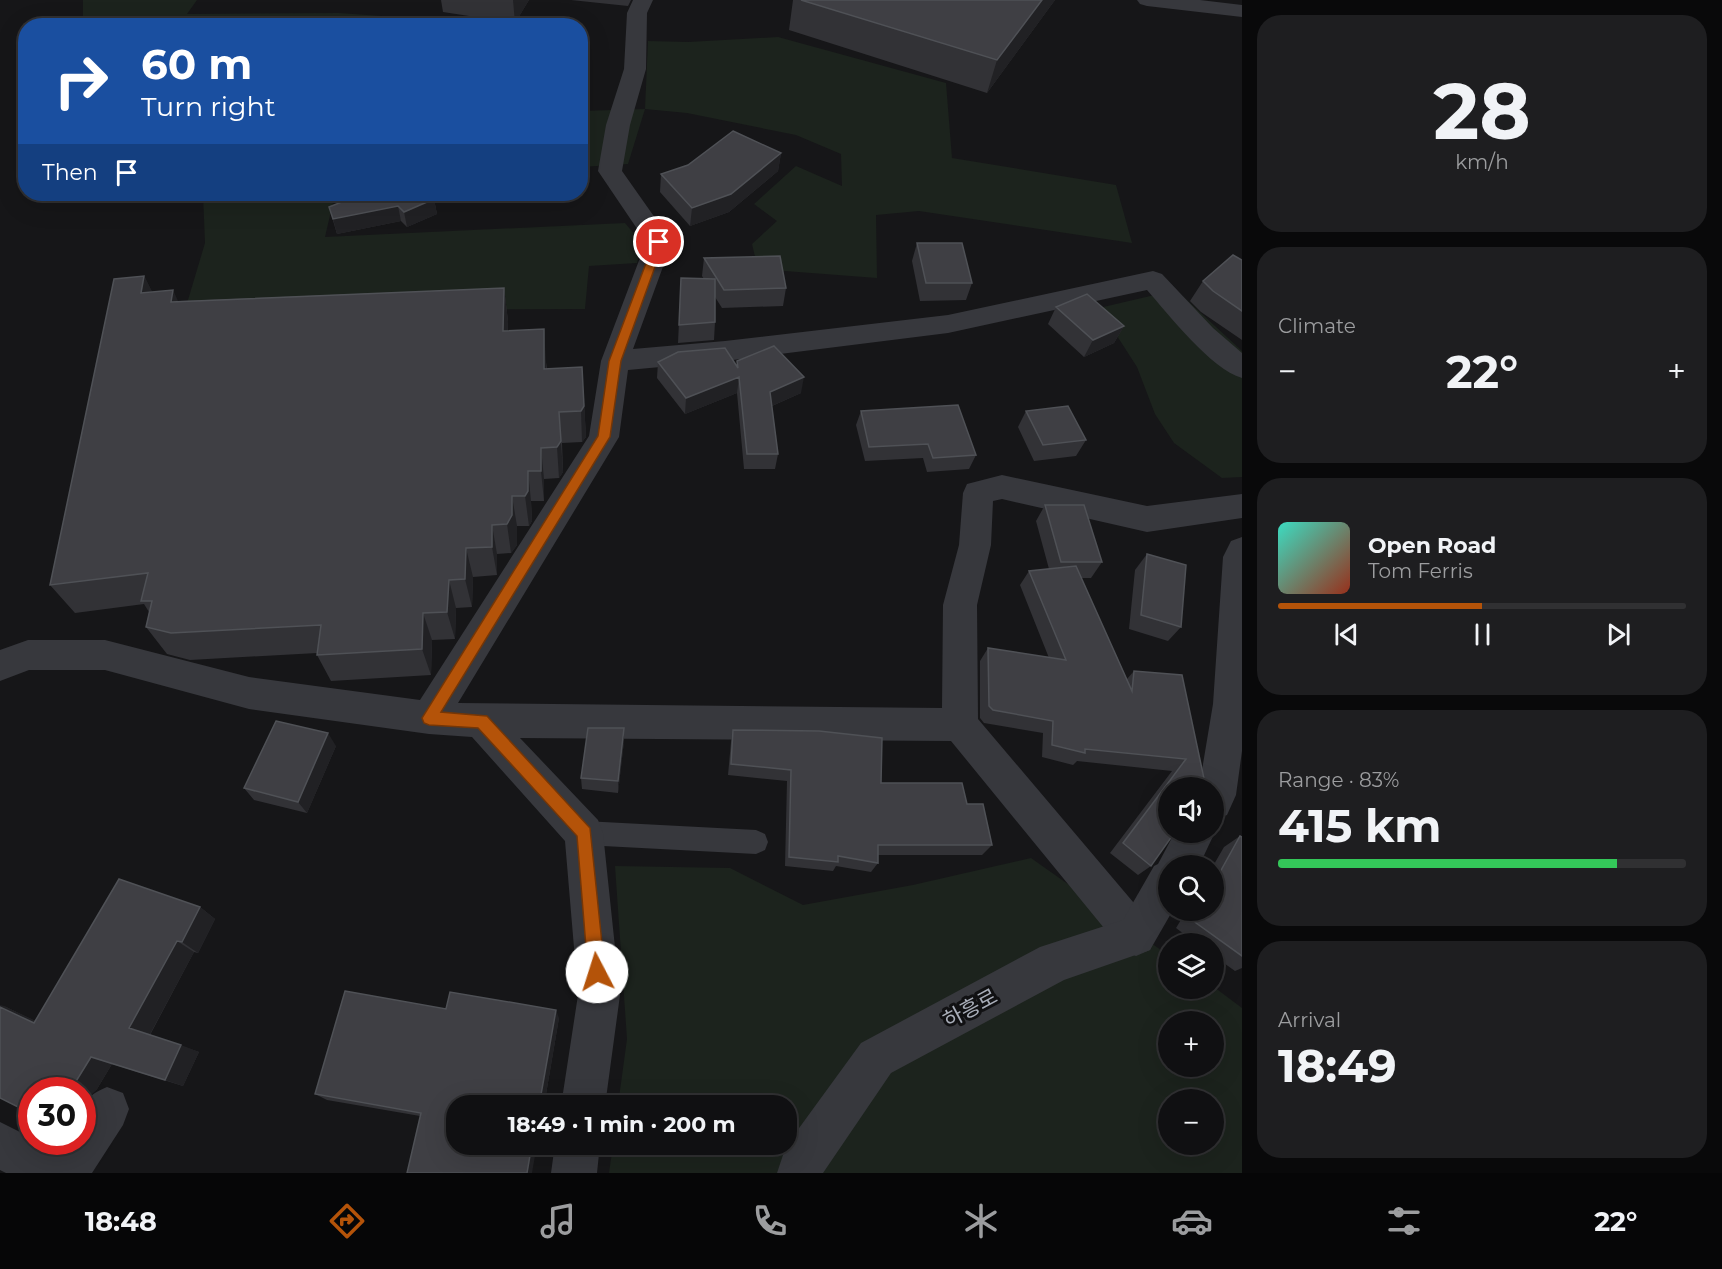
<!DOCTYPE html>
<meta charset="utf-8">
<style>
body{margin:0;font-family:Montserrat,"Noto Sans KR",sans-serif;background:#1e1e20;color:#f1f3f6;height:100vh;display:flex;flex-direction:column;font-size:22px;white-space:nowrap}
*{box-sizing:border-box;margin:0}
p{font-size:20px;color:#9c9d9f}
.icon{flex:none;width:33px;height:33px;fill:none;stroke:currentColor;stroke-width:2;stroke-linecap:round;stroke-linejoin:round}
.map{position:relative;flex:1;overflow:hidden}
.details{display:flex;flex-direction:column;gap:15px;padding:15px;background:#09090a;width:480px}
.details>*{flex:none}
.top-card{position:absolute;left:18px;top:18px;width:570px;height:183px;border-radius:24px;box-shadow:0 6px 24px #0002,0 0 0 2px #303032;background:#1a4fa0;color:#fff;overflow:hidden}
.controls{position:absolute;left:1158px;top:777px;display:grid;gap:12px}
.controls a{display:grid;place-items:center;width:66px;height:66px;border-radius:50%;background:#101012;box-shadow:0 6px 24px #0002,0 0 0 2px #303032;font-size:30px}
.speed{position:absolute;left:18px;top:1077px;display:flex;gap:12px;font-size:30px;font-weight:700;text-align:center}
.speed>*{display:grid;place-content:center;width:78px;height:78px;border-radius:50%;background:#101012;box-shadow:0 6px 24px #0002,0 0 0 2px #303032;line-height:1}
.speed .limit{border:9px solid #d22;background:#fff;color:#111}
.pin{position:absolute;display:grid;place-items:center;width:51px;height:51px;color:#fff;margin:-26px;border:3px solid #fff;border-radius:50%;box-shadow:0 2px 6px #0007}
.me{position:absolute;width:66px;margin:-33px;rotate:355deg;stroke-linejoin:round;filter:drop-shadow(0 0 4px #0008)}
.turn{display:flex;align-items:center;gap:21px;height:126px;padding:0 24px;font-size:27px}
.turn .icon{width:78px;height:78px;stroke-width:2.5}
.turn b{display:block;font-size:42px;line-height:51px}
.then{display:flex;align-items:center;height:57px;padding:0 24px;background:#0003;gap:12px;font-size:22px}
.big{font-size:45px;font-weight:700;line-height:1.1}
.details .card{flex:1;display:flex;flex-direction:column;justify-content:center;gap:9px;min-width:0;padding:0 21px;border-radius:24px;background:#1e1e20}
.details .dial{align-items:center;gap:0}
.dial b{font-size:78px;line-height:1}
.song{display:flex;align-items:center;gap:18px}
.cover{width:72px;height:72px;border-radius:9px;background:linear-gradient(135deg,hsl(170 70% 55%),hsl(10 70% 35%))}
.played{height:6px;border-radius:3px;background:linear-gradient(90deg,#b45309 50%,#303032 50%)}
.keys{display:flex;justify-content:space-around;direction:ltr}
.heat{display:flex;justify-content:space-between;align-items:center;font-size:33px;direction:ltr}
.charge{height:9px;border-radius:4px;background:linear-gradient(90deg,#34c759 83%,#303032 0)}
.trip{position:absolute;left:446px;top:1095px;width:351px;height:60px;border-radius:24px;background:#101012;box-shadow:0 6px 24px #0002,0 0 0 2px #303032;font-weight:700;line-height:60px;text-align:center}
.tabs{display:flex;height:96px;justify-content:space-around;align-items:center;background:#060607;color:#9c9d9f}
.tabs .icon{width:42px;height:42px}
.tabs .current{color:#b45309}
.tabs b{font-size:27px;color:#f1f3f6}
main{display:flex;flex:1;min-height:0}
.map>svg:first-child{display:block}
.green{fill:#1c231d;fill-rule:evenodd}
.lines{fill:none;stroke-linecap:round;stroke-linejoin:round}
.service{fill:#37383d;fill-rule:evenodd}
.minor{fill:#37383d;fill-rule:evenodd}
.tertiary{fill:#37383d;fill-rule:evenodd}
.wall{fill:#323236}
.shaded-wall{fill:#212124}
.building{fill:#3f3f44;stroke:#4f5156;stroke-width:1.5}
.route{fill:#b45309;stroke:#753606;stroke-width:1.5}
.labels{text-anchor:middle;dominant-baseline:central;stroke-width:6;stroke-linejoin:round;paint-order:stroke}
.near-street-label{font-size:21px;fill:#a8adb8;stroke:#111113}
</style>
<main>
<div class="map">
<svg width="1242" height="1173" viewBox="0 0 1242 1173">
<rect width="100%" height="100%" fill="#161618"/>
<path class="green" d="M83 0H197L187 14 339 13 438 20 459 25H100L99 22 83 17Z
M778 37 946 83 952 158 1116 185 1132 243 919 211 876 215 877 278 758 269 752 244 777 221 754 204 796 166 842 186 841 154 796 135 687 113 645 109 628 164 581 167V111L645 109 648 41 688 42Z
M203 194H335L325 237 625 223 642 243 637 263 589 266 585 309 185 310 205 243Z
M1176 290 1242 351V477L1222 478 1174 443 1155 414 1137 367 1099 308Z
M1031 858 1168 955V988L1214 987 1242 1008V1173H609L613 1145 786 1144V1106L618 1105 627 1039 615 866 730 868 803 905 913 885ZM1168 1022H1214V1066H1168ZM1168 1100H1214V1144H1168Z"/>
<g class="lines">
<path class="service" d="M584 821 756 830 765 834 768 842 765 850 756 854 584 845 575 841 572 833 575 825Z"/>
<path class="minor" d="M633 0H653L647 13 646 69 630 125 622 171 672 242 633 349 725 341 948 315 1153 271 1162 274 1213 328 1242 353V378C1211 369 1169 315 1147 290L948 333 725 361 628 370 619 437 458 703 942 708 943 605 959 545 963 493 967 484 1002 475 1147 506 1242 494V518L1147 532 1002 499 993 501 991 545 977 605 978 719 1150 922 1156 936 1150 950 1136 956 1122 950 951 741 520 738 598 820 603 833 620 995 605 1106H561L578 995 565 841 472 737 429 734 249 709 105 670H29L0 681V650L28 640H105L249 677 420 700 589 436 601 361 646 242 598 171 606 125 624 69 627 13Z
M1137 0H1200L1242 5V17L1147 6 1140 4Z
M107 1087 123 1093 129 1109 123 1125 92 1173H6L0 1170V1122L32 1138V1142H39L54 1150 59 1142H82C82 1113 77 1099 107 1087Z
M555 1144H600L597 1173H551Z"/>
<path class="tertiary" d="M1242 537V751L1236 795 1227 815 1214 820V788H1199L1213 704 1223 557 1231 541Z
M1214 828 1215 832 1199 866H1168V910H1173L1150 950 1064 980 891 1073 823 1173H777L786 1146 861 1043 1040 947 1123 920 1154 866 1158 864 1175 832H1214Z"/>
</g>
<path class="wall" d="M441 0H529L515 23 443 12Z
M571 0H631L628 6Z
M793 0H1055L987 93 789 30Z
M781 153 778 171 729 212 690 226 660 192 661 174Z
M434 199 437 214 407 227 401 221 337 234 329 207Z
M917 243 972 283 966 300 920 301 912 261Z
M704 258 786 288 783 306 722 308 715 297V322L714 340 678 343 681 278 704 279 702 276Z
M1242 260V340L1201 312 1190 301 1203 281Z
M144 276 152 292 178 301 504 288 508 321V331L546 362 547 369 582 367 586 437 582 442 562 443 563 472 559 478 544 479V501H531L532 521 529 526H517V545L511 553 497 554V575L473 577 472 607 456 608 455 639 432 640 431 675 331 681 317 655V653L190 660 167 654 146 627 149 612 144 604 75 613 50 585Z
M1056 307 1124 326 1114 343 1084 357 1048 324Z
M737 361 801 393 772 406 778 454 775 469H744L737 393 685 414 657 378 658 362 737 366Z
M861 411 976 455 969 469 927 472 923 458 865 461 856 425Z
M1026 411 1086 440 1076 456 1034 461 1018 427Z
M1045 505 1102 562 1091 578H1081L1127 679 1134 671 1206 788 1151 866 1138 875 1110 853 1172 771 1077 761 1073 765 1042 757 1043 733 984 723 980 718V661L988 648 1049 658 1020 585 1029 571 1049 569 1036 521Z
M1147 554 1181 627 1168 641 1129 629 1135 570Z
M624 728V741L618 793 582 789 581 778Z
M733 730 881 783 967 804 992 845 982 855H878V863L871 872 836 866 833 871 785 866 787 781 728 775 731 742Z
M336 746 307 813 254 800 244 788Z
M1240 836 1242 837V968L1235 971 1214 956V944H1197L1176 928 1187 910H1214V866H1213L1224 847Z
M200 907 215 919 198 953 194 952 150 1035 199 1052 183 1086 112 1064 97 1089 84 1101 82 1107V1090L4 1006 35 1021Z
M446 1009 559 1018 544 1106H456L420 1116 327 1100 315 1094Z"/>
<path class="shaded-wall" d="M513 0H529L515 23Z
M1042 0H1055L987 93 997 60Z
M781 153 778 171 729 212 690 226 692 208Z
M434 199 437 214 407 227 404 212Z
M398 206 401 221 337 234 333 219Z
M144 276 161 309 141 293Z
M504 288 508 321 507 363 503 331Z
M173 290 188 323 171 302Z
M1124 326 1114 343 1084 357 1093 340Z
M544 329 546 362 547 401 544 369Z
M582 367 586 437 582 442 581 411Z
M739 377 737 393 685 414 686 398Z
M804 377 801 393 767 408 770 392Z
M559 412 563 472 559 478 557 447Z
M541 448 544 479V501L541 471Z
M528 471 531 501 532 521 529 526 525 496Z
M512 496 517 526V545L511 553 507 524Z
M492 525 497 554V575L492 547Z
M466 548 473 577 472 607 465 579Z
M449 580 456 608 455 639 447 612Z
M423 613 432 640 431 675 422 649Z
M624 728V741L618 793V781Z
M328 733 336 746 307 813 298 802Z
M200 907 215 919 198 953 182 942Z
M177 941 194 952 149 1036 129 1028Z
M0 1005 4 1006 57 1031 34 1023 0 1007Z
M556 1010 559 1018 544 1106H539Z
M181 1045 199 1052 183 1086 165 1080Z
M91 1057 112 1064 97 1089 84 1101 82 1107V1090H67Z
M532 1144H537L532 1173H527Z"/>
<path class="building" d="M801 0H1042L997 60Z
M733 131 781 153 731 194 692 208 661 174 688 165Z
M362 194H428L434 199 404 212 398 206 333 219 329 207Z
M917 243H962L972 283H926Z
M1233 255 1242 260V311L1213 291 1203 281Z
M780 256 786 288 724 290 704 258Z
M144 276 141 293 173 290 171 302 504 288 503 331 544 329V369L582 367 584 406 581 411 559 412 561 441 557 447 541 448V471H528V491L525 496H512V515L507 524 492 525V547L466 548 465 579 449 580 447 612 423 613 422 649 317 655 321 625 171 633 146 627 152 601H141L148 573 50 585 114 279Z
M681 278 715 279V322L679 325Z
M1087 294 1124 326 1093 340 1056 307Z
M774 346 804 377 770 392 778 454H747L739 377 686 398 658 362 678 352 725 348 738 368 737 361Z
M958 405 976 455 933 458 928 444 869 447 861 411Z
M1068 406 1086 440 1043 445 1026 411Z
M1045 505H1084L1102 562H1061Z
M1147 554 1186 565 1181 627 1141 615Z
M1076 566 1132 691 1134 671 1182 675 1206 788H1168V832H1175L1151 866 1123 843 1186 759 1085 749V753L1052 745 1053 721 993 710 989 706 988 648 1066 660 1029 571Z
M276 721 328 733 298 802 244 788Z
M588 728H624L618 781 581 778Z
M733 730 819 731 882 738 881 783H962L967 804H983L992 845H878V863L838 856V862L789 857 791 770 731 764Z
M1240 836 1242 837V956L1192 920 1197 910H1214V883Z
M119 879 200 907 182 942 177 941 129 1028 181 1045 165 1080 91 1057 75 1083 67 1090H32V1114L0 1098V1007L34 1023Z
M345 991 446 1009 450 992 556 1010 539 1106H456V1144H532L527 1173H407L421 1113 315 1094Z"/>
<path class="route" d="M659 238 664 242 621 361 610 437 441 712 487 716 590 828 605 972 603 978 597 981 591 978 588 972 577 836 478 728 429 725 424 723 422 718 598 436 609 361 654 242Z"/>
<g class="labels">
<g class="near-street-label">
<text transform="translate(970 1008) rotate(-28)">하흥로</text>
</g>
</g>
</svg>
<div class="controls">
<a><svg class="icon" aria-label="sound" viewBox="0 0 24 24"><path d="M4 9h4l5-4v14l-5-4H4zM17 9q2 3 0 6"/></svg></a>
<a><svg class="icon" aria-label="search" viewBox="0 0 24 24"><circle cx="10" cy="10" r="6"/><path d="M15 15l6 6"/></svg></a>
<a><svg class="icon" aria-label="layers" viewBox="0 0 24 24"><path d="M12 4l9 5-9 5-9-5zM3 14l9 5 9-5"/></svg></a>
<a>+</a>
<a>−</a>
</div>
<div class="speed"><div class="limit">30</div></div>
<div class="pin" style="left:659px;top:242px;background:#d93025"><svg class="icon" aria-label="arrive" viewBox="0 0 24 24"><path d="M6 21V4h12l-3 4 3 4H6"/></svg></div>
<svg class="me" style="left:597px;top:972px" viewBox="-20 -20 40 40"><circle r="19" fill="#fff"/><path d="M0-13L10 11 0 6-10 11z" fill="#b45309"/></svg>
<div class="trip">18:49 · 1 min · 200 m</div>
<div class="top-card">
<div class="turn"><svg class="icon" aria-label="right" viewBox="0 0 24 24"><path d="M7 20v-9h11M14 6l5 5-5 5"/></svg><div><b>60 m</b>Turn right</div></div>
<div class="then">Then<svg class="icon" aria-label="arrive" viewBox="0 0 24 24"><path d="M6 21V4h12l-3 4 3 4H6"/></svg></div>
</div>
</div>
<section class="details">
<div class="card dial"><b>28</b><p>km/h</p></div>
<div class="card"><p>Climate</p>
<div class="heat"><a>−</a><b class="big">22°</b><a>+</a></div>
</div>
<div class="card">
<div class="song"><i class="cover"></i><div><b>Open Road</b><p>Tom Ferris</p></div></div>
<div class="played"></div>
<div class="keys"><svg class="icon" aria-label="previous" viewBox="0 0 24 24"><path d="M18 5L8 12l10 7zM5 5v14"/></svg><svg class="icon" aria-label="pause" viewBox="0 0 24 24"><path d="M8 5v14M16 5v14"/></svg><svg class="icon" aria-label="next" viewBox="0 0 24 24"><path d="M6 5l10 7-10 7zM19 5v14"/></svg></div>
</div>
<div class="card"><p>Range · 83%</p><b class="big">415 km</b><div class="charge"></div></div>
<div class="card"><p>Arrival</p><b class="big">18:49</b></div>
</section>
</main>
<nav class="tabs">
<b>18:48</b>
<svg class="icon current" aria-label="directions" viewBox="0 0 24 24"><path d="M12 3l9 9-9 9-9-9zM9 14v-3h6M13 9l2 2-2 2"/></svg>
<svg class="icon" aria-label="music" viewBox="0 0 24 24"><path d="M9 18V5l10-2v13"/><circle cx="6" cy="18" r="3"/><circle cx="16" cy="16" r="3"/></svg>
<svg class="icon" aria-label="phone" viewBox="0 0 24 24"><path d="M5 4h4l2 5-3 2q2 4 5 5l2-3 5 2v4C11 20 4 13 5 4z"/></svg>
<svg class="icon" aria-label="climate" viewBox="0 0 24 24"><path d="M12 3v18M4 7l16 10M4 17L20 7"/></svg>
<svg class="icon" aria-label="car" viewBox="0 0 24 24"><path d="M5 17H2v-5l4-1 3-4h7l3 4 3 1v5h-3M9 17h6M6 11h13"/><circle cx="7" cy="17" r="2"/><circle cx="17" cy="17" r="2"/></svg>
<svg class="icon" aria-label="filters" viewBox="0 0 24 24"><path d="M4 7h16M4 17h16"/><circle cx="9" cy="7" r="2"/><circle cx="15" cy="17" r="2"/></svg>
<b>22°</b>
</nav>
